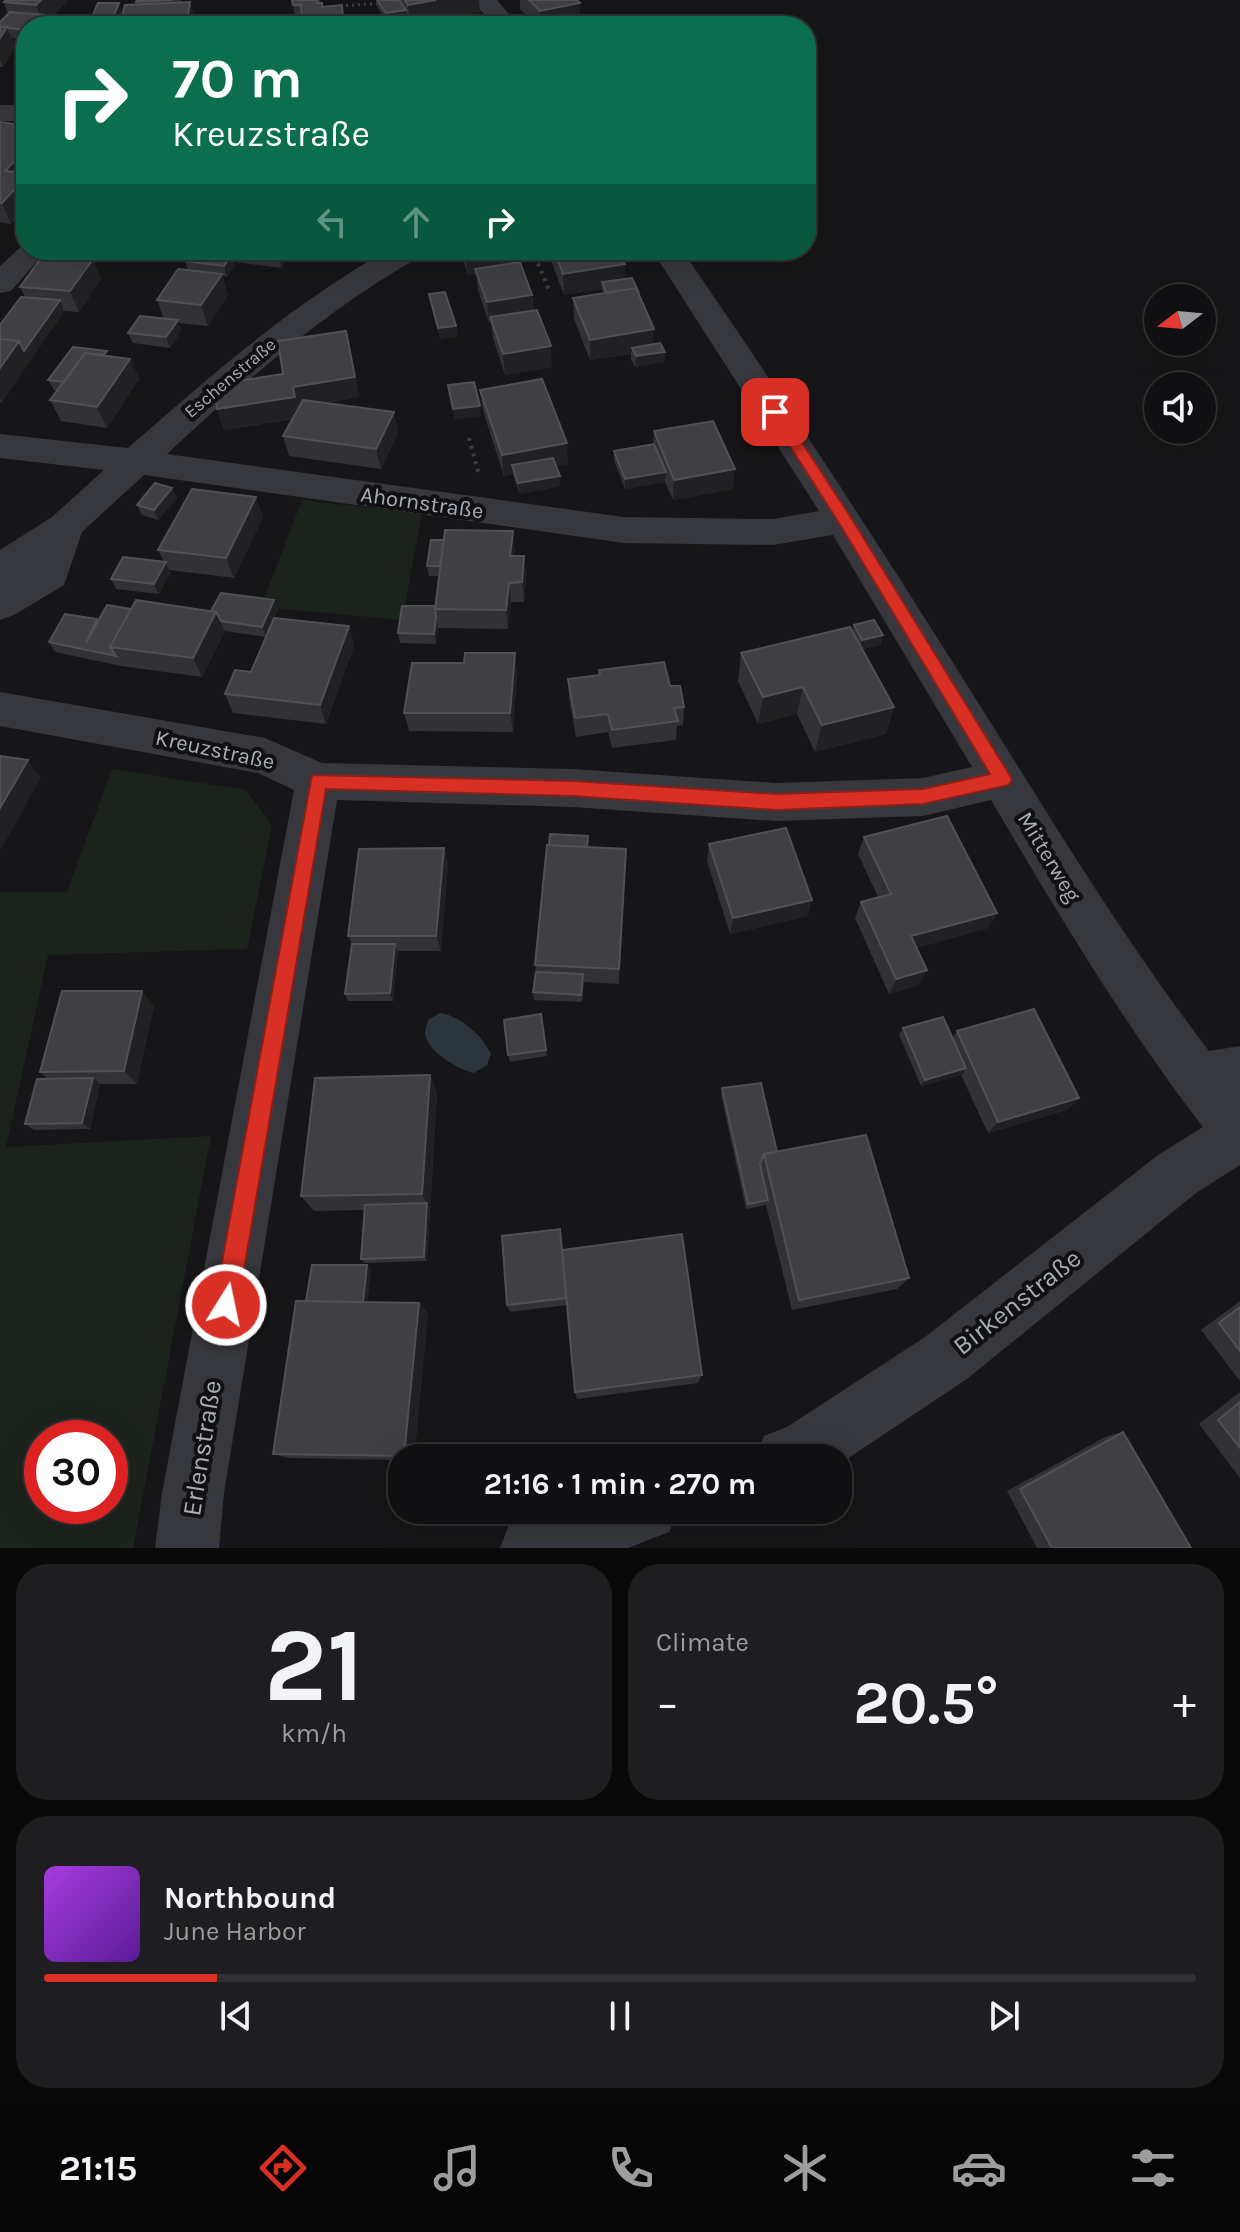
<!DOCTYPE html>
<meta charset="utf-8">
<style>
body{margin:0;font-family:Karla,sans-serif;background:#1e1e20;color:#f1f3f6;height:100vh;display:flex;flex-direction:column;font-size:30px;white-space:nowrap}
*{box-sizing:border-box;margin:0}
p{font-size:26px;color:#9c9d9f}
.icon{flex:none;width:44px;height:44px;fill:none;stroke:currentColor;stroke-width:2;stroke-linecap:round;stroke-linejoin:round}
.map{position:relative;height:1548px;overflow:hidden}
.details{display:flex;flex-direction:column;gap:16px;padding:16px;background:#09090a;flex:1}
.details>*{flex:none}
.top-card{position:absolute;left:16px;top:16px;width:800px;height:244px;border-radius:32px;box-shadow:0 8px 32px #0002,0 0 0 2px #303032;background:#0b6e4f;color:#fff;overflow:hidden}
.needle{width:52px;rotate:254deg}
.buttons{position:absolute;left:1144px;top:284px;display:grid;gap:16px}
.buttons a{display:grid;place-items:center;width:72px;height:72px;border-radius:50%;background:#101012;box-shadow:0 8px 32px #0002,0 0 0 2px #303032;font-size:40px}
.speed{position:absolute;left:24px;top:1420px;display:flex;gap:16px;font-size:40px;font-weight:700;text-align:center}
.speed>*{display:grid;place-content:center;width:104px;height:104px;border-radius:50%;background:#101012;box-shadow:0 8px 32px #0002,0 0 0 2px #303032;line-height:1}
.speed .limit{border:12px solid #d22;background:#fff;color:#111}
.pin{position:absolute;display:grid;place-items:center;width:68px;height:68px;color:#fff;margin:-34px;border-radius:16px;box-shadow:0 4px 12px #0006}
.me{position:absolute;width:88px;margin:-44px;rotate:10deg;stroke-linejoin:round;filter:drop-shadow(0 0 6px #0008)}
.turn{display:flex;align-items:center;gap:28px;height:168px;padding:0 24px;font-size:36px}
.turn .icon{width:104px;height:104px;stroke-width:2.5}
.turn b{display:block;font-size:56px;line-height:68px}
.lanes{display:flex;align-items:center;height:76px;padding:0 24px;background:#0003;justify-content:center;gap:40px;direction:ltr}
.lanes .off{opacity:.35}
.big{font-size:60px;font-weight:700;line-height:1.1}
.details .tile{flex:1;display:flex;flex-direction:column;justify-content:center;gap:12px;min-width:0;padding:0 28px;border-radius:32px;background:#1e1e20}
.details .dial{align-items:center;gap:0}
.dial b{font-size:104px;line-height:1}
.song{display:flex;align-items:center;gap:24px}
.cover{width:96px;height:96px;border-radius:12px;background:linear-gradient(135deg,hsl(280 70% 55%),hsl(270 70% 35%))}
.played{height:8px;border-radius:4px;background:linear-gradient(90deg,#d93025 15%,#303032 15%)}
.keys{display:flex;justify-content:space-around;direction:ltr}
.heat{display:flex;justify-content:space-between;align-items:center;font-size:44px;direction:ltr}
.details .tiles{flex:1;display:grid;gap:16px;grid-template-columns:1fr 1fr}
.tile:last-child{grid-column:span 2}
.trip{position:absolute;left:388px;top:1444px;width:464px;height:80px;border-radius:32px;background:#101012;box-shadow:0 8px 32px #0002,0 0 0 2px #303032;font-weight:700;line-height:80px;text-align:center}
.tabs{display:flex;height:128px;justify-content:space-around;align-items:center;background:#060607;color:#9c9d9f}
.tabs .icon{width:56px;height:56px}
.tabs .active{color:#d93025}
.tabs b{font-size:36px;color:#f1f3f6}
.map>svg:first-child{display:block}
.green{fill:#1c231d;fill-rule:evenodd}
.water{fill:#2c353c}
.lines{fill:none;stroke-linecap:round;stroke-linejoin:round}
.path-far1{stroke:#3d3f44;stroke-width:3;stroke-dasharray:2 4;stroke-linecap:butt}
.path{stroke:#3d3f44;stroke-width:4;stroke-dasharray:3 5;stroke-linecap:butt}
.minor{fill:#37383d;fill-rule:evenodd}
.wall{fill:#323236}
.shaded-wall{fill:#212124}
.building{fill:#3f3f44;stroke:#4f5156;stroke-width:2}
.route{fill:#d93025;stroke:#8d1f18;stroke-width:2}
.labels{text-anchor:middle;dominant-baseline:central;stroke-width:8;stroke-linejoin:round;paint-order:stroke}
.far-street-label{font-size:18px;fill:#a8adb8;stroke:#111113}
.street-label{font-size:22px;fill:#a8adb8;stroke:#111113}
.near-street-label{font-size:26px;fill:#a8adb8;stroke:#111113}
</style>
<div class="map">
<svg width="1240" height="1548" viewBox="0 0 1240 1548">
<rect width="100%" height="100%" fill="#161618"/>
<path class="green" d="M302 500 422 514 402 620 261 607Z
M112 769 246 790 272 826 247 949 48 955 6 1147 211 1136 133 1548H0V892H67ZM42 1438H110V1506H42Z"/>
<path class="water" d="M440 1013C460 1016 482 1035 491 1054L487 1065 474 1073C459 1070 426 1051 425 1033 425 1028 427 1024 428 1020Z"/>
<g class="lines">
<path class="path-far1" d="M340 6 383 3
M532 250 536 258"/>
<path class="path" d="M535 256 549 290
M469 438 479 475"/>
<path class="minor" d="M472 0H497L519 26H494Z
M0 105H26V121H0Z
M26 242V250H47L11 291 0 293V266Z
M388 250H425L421 256C326 310 246 380 167 454L624 517 773 519 819 511 652 250H682C775 385 863 520 950 658 1034 790 1113 926 1209 1051L1240 1046V1165L1196 1193 967 1379 838 1465V1458H755L764 1436 787 1427 925 1337 1158 1155 1203 1127C1124 1025 1057 912 991 800L923 816 776 821 572 807 337 800 224 1493 219 1548H155L162 1493 294 790 258 773 0 726V692L265 738 322 763 572 769 776 783 923 778 972 767 833 535 773 545 624 543 144 475 82 532 64 585 14 615 0 620V550L52 517 104 470 0 458V434L128 448C210 376 292 304 388 250Z
M550 1510H679L669 1532 628 1548H500L509 1525Z"/>
</g>
<path class="wall" d="M6 0H68L48 20 49 24 61 25 62 26H26V39L12 38 15 47 3 67H0V22L8 14 4 2Z
M137 0H181V2H190L196 21 137 4Z
M292 0H320V3L323 7 342 5 345 26H303L302 24 297 25Z
M376 0H479L480 12 411 25 407 20 388 23 378 8Z
M520 0H577L580 22 563 26H537L520 9Z
M122 13 117 26H95L92 17Z
M26 120V207L11 224 0 222V122L21 125Z
M114 250H141L138 253Z
M233 250H293L281 268 235 262 232 252Z
M460 250H508L509 264 532 295 534 310 552 367 505 375 493 338 491 323H489L478 290 476 274 468 275Z
M547 250H618L625 279 639 295 653 344 665 352 664 362 635 367 631 359V354L590 360 574 319 573 298 603 294 602 289 564 295Z
M232 254 235 265 227 277 222 276 228 295 208 326 178 323 181 331 170 348 133 343 128 333 164 319 157 300 188 270 185 261Z
M93 259 101 279 79 312 64 311 2 402H0V325L25 297 20 287Z
M429 294 456 326 457 336 440 339Z
M109 356 130 359 139 379 107 428 61 421 50 400 57 391 54 390 48 380Z
M480 390 568 464 556 466 560 476V486L519 494 513 474 504 476 483 411Z
M360 397 326 403 394 412 398 433 381 469 289 456 283 436 293 419 224 430 217 409Z
M654 431 733 489 673 500 665 482 625 489 614 461V451L653 444Z
M172 488 177 498 158 520 142 515 137 505Z
M263 517 234 578 169 570 170 573 159 594 116 589 111 579 164 562 158 550Z
M513 531 514 556H524L526 576 524 602H511L508 629 438 628 436 644 400 643 398 633 435 606 439 576H429L427 566 444 540Z
M274 600 278 610 274 618 349 626 354 646 326 724 233 713 225 694 251 672 266 637 225 631 202 677 121 666 55 652 49 642 98 621 131 609 211 611Z
M854 625 881 645 862 649 894 707 886 734 815 752 797 714 758 724 738 681 741 653 852 632Z
M599 670 670 686 684 707 683 725 677 726 676 740 612 748 608 732 576 737 569 698 568 679 599 675Z
M517 672 513 732 409 731 404 713Z
M864 837 997 913 988 928 916 948 919 985 889 994 855 918 861 902 878 897 858 854Z
M709 844 808 916 730 934 707 861Z
M588 847 626 849 619 984 584 982 582 1002 534 1000 533 992 536 972 535 965Z
M444 848 448 865 441 951H398L393 1001H348L345 994 352 944 348 936Z
M154 1005 137 1084H100L90 1129 34 1130 25 1124 48 1079 40 1072Z
M541 1014 547 1056 510 1062 508 1055Z
M903 1028 952 1038 957 1031 1079 1098 1067 1110 988 1133 961 1075 921 1086 899 1035Z
M430 1075 437 1093 427 1261 365 1263 361 1259 365 1210 314 1211 301 1196Z
M722 1088 777 1152 909 1278 897 1289 792 1310 766 1205 746 1209 721 1095Z
M562 1238 563 1249 702 1375 698 1383 577 1399 575 1392 567 1305 510 1312 507 1305Z
M367 1265 371 1270 367 1302 419 1303 428 1313 414 1458H402V1460L289 1458 273 1454 306 1301Z
M1240 1301V1381L1201 1330Z
M1240 1392V1478L1199 1424Z
M1123 1432 1191 1548H1037L1007 1491 1107 1436Z"/>
<path class="shaded-wall" d="M41 0H68L48 20 49 26H35L42 20 36 5Z
M436 0H479L480 12 411 25 408 5Z
M190 2 196 21 195 26H186Z
M119 3 122 13 116 26 113 17Z
M580 3V22L563 26H541L540 11Z
M406 10 408 20 388 23 386 13Z
M7 27 15 47 3 67 0 60V38Z
M26 149V207L11 224 2 203 5 171Z
M283 250H293L281 268 278 257Z
M493 250H508L509 269H475L476 274 468 275 465 254Z
M232 254 235 265 227 277 224 266Z
M93 259 101 279 79 312 70 291Z
M625 264V285L602 282V289L564 295 563 274Z
M222 274 228 295 208 326 201 305Z
M532 295 534 316 490 317 491 323H489L487 302Z
M60 300 64 311 2 402 0 399V368L19 341Z
M178 320 181 331 170 348 166 337Z
M456 326 457 336 440 339 438 328Z
M654 329 653 350 632 348 631 354 590 360V340Z
M346 331 360 397 299 407 301 417 224 430 217 409 293 387Z
M551 346 552 367 505 375 503 354Z
M665 352 664 362 635 367 636 356Z
M130 359 139 379 107 428 97 407Z
M480 406 481 416 454 420 453 409Z
M394 412 398 433 381 469 376 449Z
M567 443 568 464 515 474 512 465 513 474 504 476 502 455Z
M735 469 733 489 673 500 674 480Z
M666 472 665 482 625 489V479Z
M560 476V486L519 494 518 483Z
M172 488 177 498 158 520 154 510Z
M256 497 263 517 234 578 226 558Z
M513 531 515 551 513 576 510 556Z
M524 556 526 576 524 602 522 582Z
M166 562 170 573 159 594 154 584Z
M509 583 511 602 508 629 506 610Z
M274 600 278 610 266 637 262 627Z
M216 612 225 631 202 677 193 658Z
M436 618 438 628 436 644 434 634Z
M349 626 354 646 326 724 320 705Z
M883 635 881 645 860 650 862 640Z
M515 653 517 672 513 732 510 713Z
M803 687 797 714 758 724 763 697Z
M894 707 886 734 815 752 822 725Z
M28 760 41 778 0 851V808Z
M444 848 448 865 441 951 436 936Z
M626 849V865L619 984V969Z
M812 900 808 916 730 934 733 918Z
M997 913 988 928 904 951 911 936Z
M395 944 398 951 393 1001 390 993Z
M927 970 919 985 889 994 896 979Z
M142 991 154 1005 137 1084 124 1071Z
M966 1068 962 1075 921 1086 925 1080Z
M430 1075 437 1093 427 1261 424 1257 427 1203 422 1194Z
M93 1078 100 1084 90 1129 82 1123Z
M1079 1098 1067 1110 988 1133 998 1122Z
M367 1265 371 1270 366 1313 362 1309Z
M419 1303 428 1313 414 1458H408L404 1456Z"/>
<path class="building" d="M6 0H41L36 5 4 2Z
M137 0H172L136 2Z
M292 0H317V3H322V7L342 5 343 18 302 21 301 5H293Z
M377 0H399L406 10 386 13Z
M405 0H436L408 5Z
M529 0H577L580 3 540 11Z
M190 2 186 26H119L125 5Z
M98 3H119L113 17H92Z
M10 12 46 15 35 26H26V30L0 27V22Z
M43 24 61 25 60 26H42Z
M0 27H7L0 38Z
M26 120V149L5 171 26 173V177L2 203H0V122L21 125Z
M193 250H199L232 254 224 266 185 261Z
M233 250H283L278 257 232 252Z
M464 250H493L465 254Z
M554 250H618L625 264 563 274Z
M44 254 93 259 70 291 20 287Z
M520 262 532 295 487 302 475 269Z
M178 269 222 274 201 305 157 300Z
M632 278 639 293 636 288 606 293 602 282Z
M636 288 654 329 590 340 573 298Z
M445 292 456 326 438 328 429 294Z
M21 297 60 300 24 351 19 341 0 339V325Z
M537 310 551 346 503 354 490 317Z
M140 316 178 320 166 337 128 333Z
M346 331 355 377 293 387 295 397 217 409 214 385 283 374 278 341Z
M0 339 19 341 0 368Z
M660 343 665 352 636 356 632 348Z
M73 347 107 351 104 355 85 353 64 382 48 380Z
M85 353 130 359 97 407 50 400Z
M542 379 567 443 502 455 480 390Z
M474 382 480 406 453 409 448 385Z
M303 400 394 412 376 449 283 436Z
M713 421 735 469 674 480 654 431Z
M654 444 666 472 625 479 614 451Z
M553 458 560 476 518 483 512 465Z
M155 483 172 488 154 510 137 505Z
M192 489 256 497 226 558 158 550Z
M445 530 513 531 510 556H524L522 582 509 583 506 610 435 609Z
M431 540H444L440 566H427Z
M123 557 166 562 154 584 111 579Z
M221 593 274 600 262 627 221 621 216 612 211 611Z
M136 600 216 612 193 658 110 647Z
M107 605 131 609 110 647 116 656 49 642 65 614 97 619 86 643Z
M402 606H435L436 618 434 634 398 633Z
M274 618 349 626 320 705 225 694 235 670 251 672Z
M874 620 883 635 862 640 854 625Z
M850 627 894 707 822 725 803 687 763 697 741 653Z
M465 653H515L510 713H404L412 663H464Z
M664 662 670 686H680L684 707 674 708 678 721 612 730 608 714 575 718 568 679 600 675 599 670Z
M0 756 28 760 0 808Z
M947 816 997 913 911 936 927 970 896 979 861 902 891 894 864 837Z
M786 828 812 900 733 918 709 844Z
M550 834 588 836 587 847 549 845Z
M547 845 626 849 619 969 535 965Z
M444 848 436 936H348L359 849Z
M352 944H395L390 993 345 994Z
M536 972 583 974 581 995 533 992Z
M62 991H142L124 1071 40 1072Z
M1034 1009 1079 1098 998 1122 957 1031Z
M541 1014 546 1050 508 1055 504 1020Z
M943 1017 966 1068 925 1080 903 1028Z
M430 1075 422 1194 301 1196 315 1078Z
M93 1078 82 1123 25 1124 37 1079Z
M761 1083 777 1152 764 1154 760 1164 768 1200 748 1204 722 1088Z
M866 1135 909 1278 799 1300 764 1154Z
M427 1203 424 1257 361 1259 365 1205Z
M560 1229 566 1298 507 1305 502 1236Z
M682 1234 702 1375 575 1392 562 1250Z
M312 1265H367L363 1302 306 1301Z
M296 1301 419 1303 404 1456 273 1454Z
M1240 1307V1351L1219 1323Z
M1240 1402V1448L1218 1420Z
M1123 1432 1191 1548H1052L1020 1489Z"/>
<path class="route" d="M775 408 780 409 850 516 1009 774 1012 779 1009 785 923 804 776 810 572 796 326 789 238 1305 235 1313 226 1317 218 1313 214 1305 312 775 572 781 776 794 923 789 990 774 839 523 768 412Z"/>
<g class="labels">
<g class="far-street-label">
<text transform="translate(230 378) rotate(-40)">Eschenstraße</text>
</g>
<g class="street-label">
<text transform="translate(422 503) rotate(8)">Ahornstraße</text>
<text transform="translate(215 750) rotate(12)">Kreuzstraße</text>
<text transform="translate(1049 857) rotate(59)">Mitterweg</text>
</g>
<g class="near-street-label">
<text transform="translate(1017 1302) rotate(-38)">Birkenstraße</text>
<text transform="translate(202 1448) rotate(-81)">Erlenstraße</text>
</g>
</g>
</svg>
<div class="buttons">
<a><svg class="needle" viewBox="-14 -14 28 28"><path d="M0-13l5 13h-10z" fill="#e53935"/><path d="M0 13l5-13h-10z" fill="#9c9d9f"/></svg></a>
<a><svg class="icon" aria-label="sound" viewBox="0 0 24 24"><path d="M4 9h4l5-4v14l-5-4H4zM17 9q2 3 0 6"/></svg></a>
</div>
<div class="speed"><div class="limit">30</div></div>
<div class="pin" style="left:775px;top:412px;background:#d93025"><svg class="icon" aria-label="arrive" viewBox="0 0 24 24"><path d="M6 21V4h12l-3 4 3 4H6"/></svg></div>
<svg class="me" style="left:226px;top:1305px" viewBox="-20 -20 40 40"><circle r="17" fill="#d93025" stroke="#fff" stroke-width="3"/><path d="M0-11L8 9 0 5-8 9z" fill="#fff"/></svg>
<div class="trip">21:16 · 1 min · 270 m</div>
<div class="top-card">
<div class="turn"><svg class="icon" aria-label="right" viewBox="0 0 24 24"><path d="M7 20v-9h11M14 6l5 5-5 5"/></svg><div><b>70 m</b>Kreuzstraße</div></div>
<div class="lanes"><svg class="icon off" aria-label="left" viewBox="0 0 24 24"><path d="M17 20v-9H6M10 6l-5 5 5 5"/></svg><svg class="icon off" aria-label="ahead" viewBox="0 0 24 24"><path d="M12 20V5M6 11l6-6 6 6"/></svg><svg class="icon" aria-label="right" viewBox="0 0 24 24"><path d="M7 20v-9h11M14 6l5 5-5 5"/></svg></div>
</div>
</div>
<section class="details">
<div class="tiles">
<div class="tile dial"><b>21</b><p>km/h</p></div>
<div class="tile"><p>Climate</p>
<div class="heat"><a>−</a><b class="big">20.5°</b><a>+</a></div>
</div>
<div class="tile">
<div class="song"><i class="cover"></i><div><b>Northbound</b><p>June Harbor</p></div></div>
<div class="played"></div>
<div class="keys"><svg class="icon" aria-label="previous" viewBox="0 0 24 24"><path d="M18 5L8 12l10 7zM5 5v14"/></svg><svg class="icon" aria-label="pause" viewBox="0 0 24 24"><path d="M8 5v14M16 5v14"/></svg><svg class="icon" aria-label="next" viewBox="0 0 24 24"><path d="M6 5l10 7-10 7zM19 5v14"/></svg></div>
</div>
</div>
</section>
<nav class="tabs">
<b>21:15</b>
<svg class="icon active" aria-label="directions" viewBox="0 0 24 24"><path d="M12 3l9 9-9 9-9-9zM9 14v-3h6M13 9l2 2-2 2"/></svg>
<svg class="icon" aria-label="music" viewBox="0 0 24 24"><path d="M9 18V5l10-2v13"/><circle cx="6" cy="18" r="3"/><circle cx="16" cy="16" r="3"/></svg>
<svg class="icon" aria-label="phone" viewBox="0 0 24 24"><path d="M5 4h4l2 5-3 2q2 4 5 5l2-3 5 2v4C11 20 4 13 5 4z"/></svg>
<svg class="icon" aria-label="climate" viewBox="0 0 24 24"><path d="M12 3v18M4 7l16 10M4 17L20 7"/></svg>
<svg class="icon" aria-label="car" viewBox="0 0 24 24"><path d="M5 17H2v-5l4-1 3-4h7l3 4 3 1v5h-3M9 17h6M6 11h13"/><circle cx="7" cy="17" r="2"/><circle cx="17" cy="17" r="2"/></svg>
<svg class="icon" aria-label="filters" viewBox="0 0 24 24"><path d="M4 7h16M4 17h16"/><circle cx="9" cy="7" r="2"/><circle cx="15" cy="17" r="2"/></svg>
</nav>
